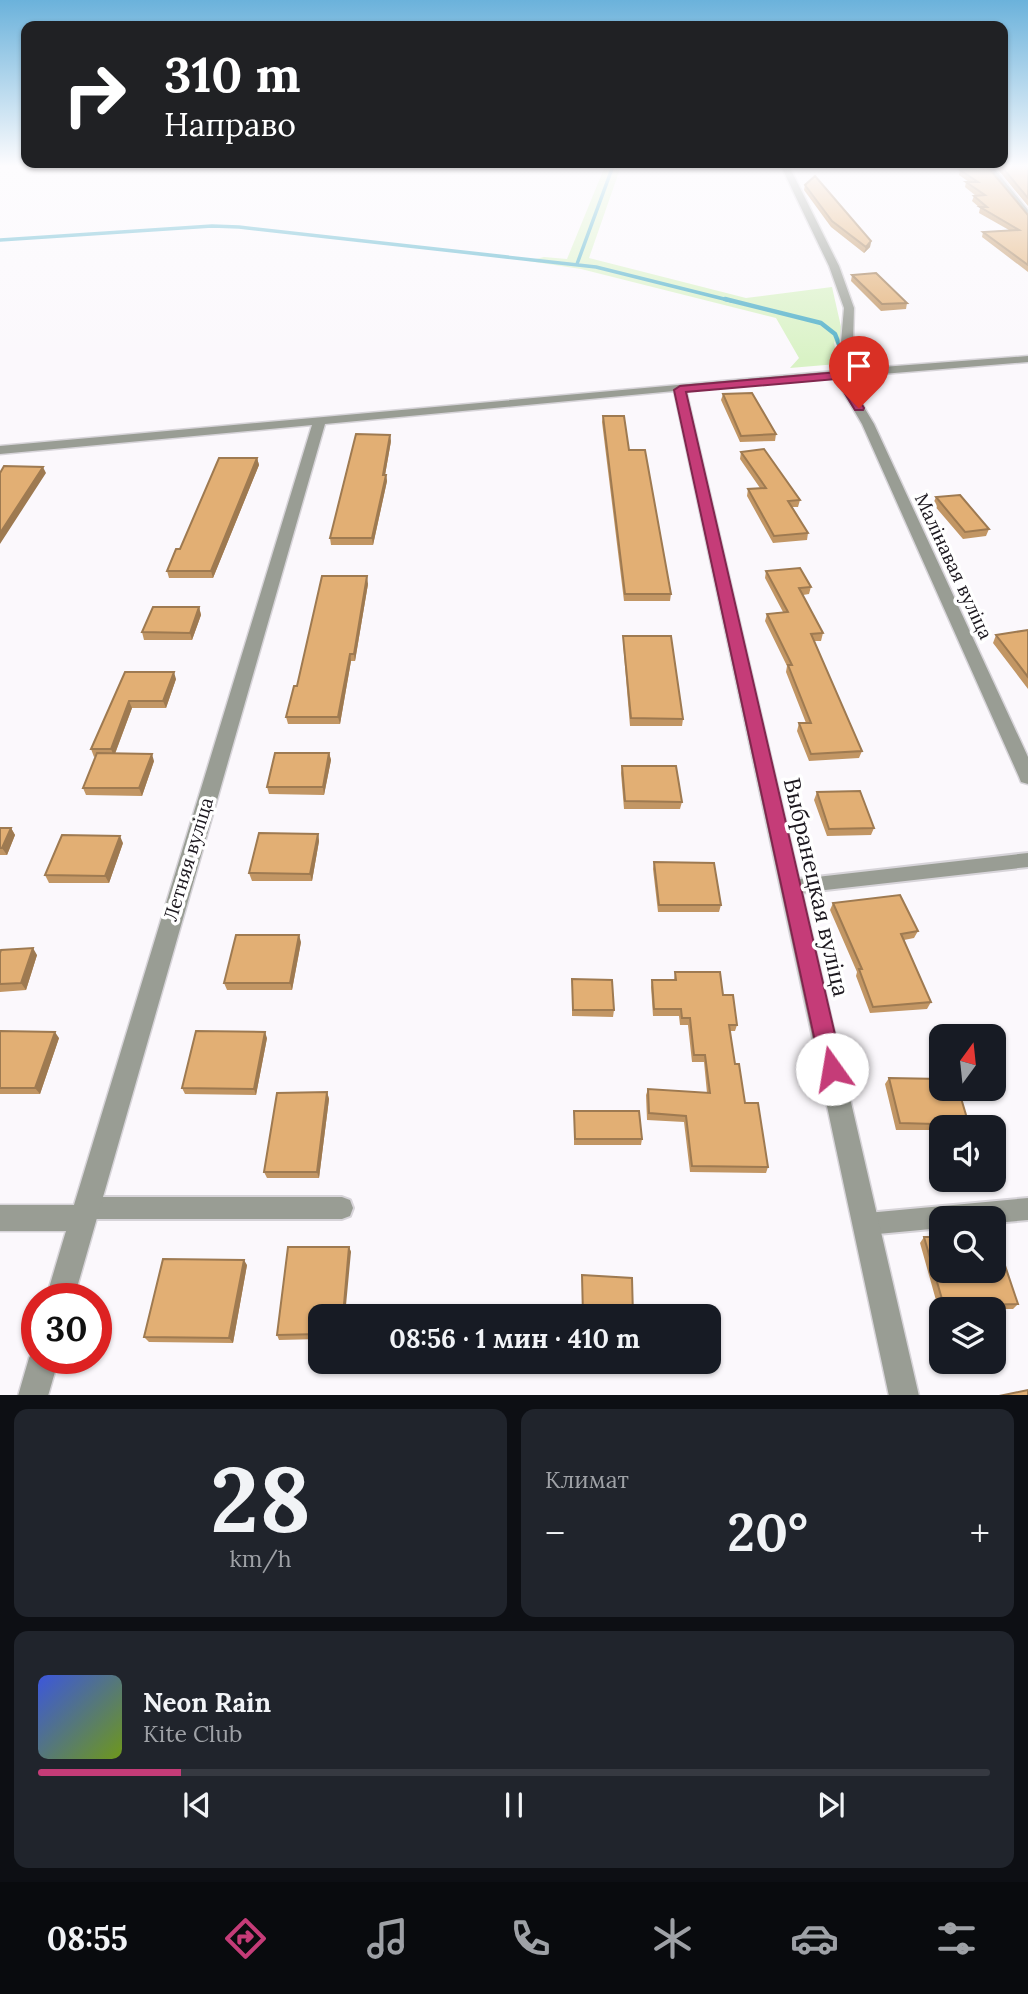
<!DOCTYPE html>
<html lang="ru">
<meta charset="utf-8">
<style>
body{margin:0;font-family:Lora,serif;background:#20242c;color:#f1f3f6;height:100vh;display:flex;flex-direction:column;font-size:26px;white-space:nowrap}
*{box-sizing:border-box;margin:0}
p{font-size:23px;color:#9ea1a6}
.icon{flex:none;width:38px;height:38px;fill:none;stroke:currentColor;stroke-width:2;stroke-linecap:round;stroke-linejoin:round}
.map{position:relative;height:1395px;overflow:hidden}
.drawer{display:flex;flex-direction:column;gap:14px;padding:14px;background:#0d0f14;flex:1}
.drawer>*{flex:none}
.top-card{position:absolute;left:21px;top:21px;width:987px;height:147px;border-radius:14px;box-shadow:0 2px 5px #0004;background:#202124;color:#fff;overflow:hidden}
.needle{width:46px;rotate:15deg}
.buttons{position:absolute;left:929px;top:1024px;display:grid;gap:14px}
.buttons a{display:grid;place-items:center;width:77px;height:77px;border-radius:14px;background:#171b24;box-shadow:0 2px 5px #0004;font-size:35px}
.speed{position:absolute;left:21px;top:1283px;display:flex;gap:14px;font-size:35px;font-weight:700;text-align:center}
.speed>*{display:grid;place-content:center;width:91px;height:91px;border-radius:50%;background:#171b24;box-shadow:0 2px 5px #0004;line-height:1}
.speed .limit{border:10px solid #d22;background:#fff;color:#111}
.pin{position:absolute;display:grid;place-items:center;width:60px;height:60px;color:#fff;margin:-72px -30px;border-radius:50% 50% 50% 0;rotate:-45deg;box-shadow:0 0 7px #0007}
.pin .icon{rotate:45deg}
.me{position:absolute;width:77px;margin:-38px;rotate:347deg;stroke-linejoin:round;filter:drop-shadow(0 0 5px #0008)}
.turn{display:flex;align-items:center;gap:24px;height:147px;padding:0 28px;font-size:32px}
.turn .icon{width:91px;height:91px;stroke-width:2.5}
.turn b{display:block;font-size:49px;line-height:60px}
.big{font-size:52px;font-weight:700;line-height:1.1}
.drawer .widget{flex:1;display:flex;flex-direction:column;justify-content:center;gap:10px;min-width:0;padding:0 24px;border-radius:14px;background:#20242c}
.drawer .dial{align-items:center;gap:0}
.dial b{font-size:91px;line-height:1}
.song{display:flex;align-items:center;gap:21px}
.cover{width:84px;height:84px;border-radius:10px;background:linear-gradient(135deg,hsl(230 70% 55%),hsl(80 70% 35%))}
.played{height:7px;border-radius:4px;background:linear-gradient(90deg,#c53c78 15%,#363941 15%)}
.keys{display:flex;justify-content:space-around;direction:ltr}
.heat{display:flex;justify-content:space-between;align-items:center;font-size:38px;direction:ltr}
.drawer .tiles{flex:1;display:grid;gap:14px;grid-template-columns:1fr 1fr}
.widget:last-child{grid-column:span 2}
.trip{position:absolute;left:308px;top:1304px;width:413px;height:70px;border-radius:14px;background:#171b24;box-shadow:0 2px 5px #0004;font-weight:700;line-height:70px;text-align:center}
.dock{display:flex;height:112px;justify-content:space-around;align-items:center;background:#090b0e;color:#9ea1a6}
.dock .icon{width:49px;height:49px}
.dock .active{color:#c53c78}
.dock b{font-size:32px;color:#f1f3f6}
.map>svg:first-child{display:block}
.green{fill:#d9f2c5}
.lines{fill:none;stroke-linecap:round;stroke-linejoin:round}
.stream-far1{stroke:#4fafc8;stroke-width:3.5}
.stream{stroke:#4fafc8;stroke-width:4.5}
.service-casing{stroke:#d7d4d9;stroke-width:4}
.minor-casing{stroke:#d7d4d9;stroke-width:3}
.service{fill:#999d94;fill-rule:evenodd}
.minor{fill:#999d94;fill-rule:evenodd}
.wall{fill:#c29664}
.shaded-wall{fill:#9e7a51}
.building{fill:#e2af74;stroke:#9e7a51;stroke-width:2}
.route{fill:#c53c78;stroke:#80274e;stroke-width:2}
.labels{text-anchor:middle;dominant-baseline:central;stroke-width:7;stroke-linejoin:round;paint-order:stroke}
.street-label{font-size:19px;fill:#1c181f;stroke:#fff}
.near-street-label{font-size:23px;fill:#1c181f;stroke:#fff}
</style>
<div class="map">
<svg width="1028" height="1396" viewBox="0 0 1028 1396">
<rect width="100%" height="100%" fill="#fbf8fc"/>
<path class="green" d="M605 166H621L589 258 746 298 832 287 849 362 834 341 837 364 790 368 799 358 776 318 581 269 528 261 544 257 567 259Z"/>
<g class="lines">
<path class="stream-far1" d="M0 240 212 226 239 227 596 267 732 301
M577 264 613 166"/>
<path class="stream" d="M725 299 821 323 835 334 846 362"/>
<defs>
<path id="service" d="M1028 853V867L790 894 784 892 782 887 784 882 790 880Z
M86 1197H342L350 1200 353 1208 350 1216 342 1219H86L78 1216 75 1208 78 1200Z
M1028 1198V1220L994 1223V1218H942V1228L867 1235 859 1232 856 1224 859 1216 867 1213Z"/>
<path id="minor" d="M781 166H789L839 266 854 308 853 342 859 358 869 368 1028 356V362L846 377 874 424 1028 757V784L1021 782 1019 777 862 424 835 378 686 390 919 1396H889L674 391 325 424 74 1298H46L66 1231H0V1205H74L312 425 0 454V446L857 369 848 359 841 342 844 308 829 266Z
M984 166H992L1028 210V219Z
M37 1346V1358H59L48 1396H18L29 1358Z"/>
</defs>
<use href="#service" class="service-casing"/>
<use href="#minor" class="minor-casing"/>
<use href="#service" class="service"/>
<use href="#minor" class="minor"/>
</g>
<path class="wall" d="M956 166H987L1028 215V272L982 237 983 232 1009 230 979 213 980 208 972 201 974 196H976L965 187 966 182H969L959 175 960 170H963Z
M995 166H1028V206Z
M805 185 871 241 870 247 864 253 831 227 804 190Z
M852 275 907 303 906 309 881 311 851 281Z
M723 394 776 434 775 441 740 442 721 400Z
M603 416 629 450 671 594 670 601H624L602 422Z
M391 441 385 475H386L387 481 373 545H331L330 538Z
M741 452 800 500 798 507H792L808 533 807 540 773 543 747 496 748 489 760 488 740 459Z
M257 458 259 465 213 578H169L167 571 180 549Z
M936 497 989 529 986 536 963 539 933 504Z
M766 571 811 587 809 594 803 595 823 633 821 641H814L862 751 859 758 809 761 797 731 799 723H806L786 672 787 666 765 621 767 614 783 612 765 578Z
M368 584 355 661H351L340 724H288L286 717 297 686Z
M199 607 201 615 192 640H144L142 632Z
M1028 630V689L993 643 996 635Z
M623 636 683 719 682 726H630L623 643Z
M125 672 176 679 166 708H132L115 754 154 761 142 796 86 795 83 788 96 756 94 757 91 749Z
M329 753 331 760 324 795 269 794 267 787Z
M622 766 682 802 680 809H624L621 773Z
M817 792 874 828 871 835 827 836 814 800Z
M0 828H11L15 835 7 855H0Z
M318 834 319 841 312 881H252L249 873Z
M123 843 109 883H49L45 875Z
M654 862 721 905 719 912H658L653 869Z
M833 903 918 931 914 938 904 940 931 1002 927 1009 870 1013 856 976 857 972 830 910Z
M301 942 292 990H227L224 983Z
M0 953 37 955 26 990 0 992Z
M675 972 723 995 737 1025 735 1031H730L735 1064 745 1103 768 1167 766 1173 690 1172 684 1122 647 1120 646 1095 648 1089 707 1093 704 1062H692L688 1025H680L679 1016H653L651 987 652 980H674Z
M572 979 614 1010 613 1017 572 1016Z
M0 1031 59 1038 40 1094H0Z
M267 1038 256 1095 185 1094 182 1088Z
M889 1078 969 1125 967 1127H942V1130H896L885 1084Z
M327 1092 329 1099 319 1178H267L264 1172Z
M574 1111 642 1139 641 1145H574Z
M924 1237 1018 1304 1013 1309H942V1310L939 1311 920 1243Z
M349 1247 351 1252 320 1316V1339L279 1340 277 1335Z
M247 1265 233 1343 149 1342 144 1337Z"/>
<path class="shaded-wall" d="M871 241 870 247 864 253 866 247Z
M390 435 391 441 384 481 383 475Z
M257 458 259 465 213 578 211 571Z
M43 467 46 473 0 544V533Z
M386 475 387 481 373 545 372 538Z
M367 576 368 584 355 661 354 654Z
M199 607 201 615 192 640 190 633Z
M350 654 351 661 340 724 338 717Z
M174 672 176 679 166 708 163 701Z
M129 701 132 708 114 756 111 749Z
M329 753 331 760 324 795 323 787Z
M152 754 154 761 142 796 139 788Z
M11 828 15 835 7 855 2 848Z
M318 834 319 841 312 881 310 874Z
M120 836 123 843 109 883 105 876Z
M299 935 301 942 292 990 290 983Z
M33 948 37 955 26 990 21 983Z
M55 1032 59 1038 40 1094 35 1088Z
M265 1032 267 1038 256 1095 254 1089Z
M327 1092 329 1099 319 1178 317 1172Z
M349 1247 351 1252 345 1316H343Z
M244 1260 247 1265 233 1343 229 1338Z"/>
<path class="building" d="M966 166H987L1028 215V265L983 232 1019 230 980 207H987L974 196 985 195 966 182H978L960 170 972 169Z
M1001 166H1028V198Z
M815 176 871 241 866 247 832 221 805 185Z
M876 273 907 303 882 304 852 275Z
M752 393 776 434 741 436 723 394Z
M603 416H624L629 450H645L671 594H625Z
M356 434 390 435 383 475H386L372 538H330Z
M764 449 800 500 788 501 808 533 774 536 748 489 766 488 741 452Z
M219 458H257L211 571H167L176 549H180Z
M4 466 43 467 0 533V473Z
M960 495 989 529 965 532 936 497Z
M800 568 811 587 799 588 823 633 811 634 862 751 811 754 799 723H811L788 665H792L767 614 788 612 766 571Z
M322 576H367L354 654H350L338 717H286L294 686H297Z
M153 607H199L190 633 142 632Z
M1028 630V677L996 635Z
M623 636H671L683 719 631 718Z
M125 672H174L163 701H129L111 749H91Z
M97 753 152 754 139 788H83Z
M275 753H329L323 787H267Z
M622 766H676L682 802 625 801Z
M860 791 874 828 829 829 817 792Z
M0 828H11L2 848H0Z
M259 833 318 834 310 874 249 873Z
M62 835 120 836 105 876 45 875Z
M654 862 714 863 721 905H659Z
M900 895 918 931 901 934 931 1002 873 1007 859 969H862L833 903Z
M236 935H299L290 983H224Z
M33 948 21 983 0 984V953L1 950Z
M675 972H720L723 995H733L737 1025H729L735 1064H739L745 1103H758L768 1167 692 1166 686 1116 649 1113 648 1089 710 1093 705 1055H694L690 1018H682L681 1009H654L652 980H676Z
M572 979 612 980 614 1010H573Z
M0 1031 55 1032 35 1088H0Z
M196 1031 265 1032 254 1089 182 1088Z
M889 1078 942 1079V1088H958L969 1125 900 1123Z
M327 1092 317 1172H264L277 1093Z
M574 1111H639L642 1139H575Z
M994 1236H995L1018 1304 944 1306 924 1237H942V1270H994Z
M288 1247H349L343 1316H320V1334L277 1335Z
M163 1259 244 1260 229 1338 144 1337Z
M582 1275 632 1278 633 1316H583Z
M1028 1390V1396H999Z"/>
<linearGradient id="sky" x2="0" y2="1"><stop stop-color="#6bb2db"/><stop offset="0.46" stop-color="#fdfcfe"/><stop offset="1" stop-color="#fdfcfe" stop-opacity="0"/></linearGradient>
<rect width="1028" height="361" fill="url(#sky)"/>
<path class="route" d="M839 372 845 375 864 408 863 410H855L836 379 686 392 843 1069 839 1076 832 1079 824 1076 821 1069 674 390 680 386Z"/>
<g class="labels">
<g class="street-label">
<text transform="translate(954 566) rotate(65)">Малінавая вуліца</text>
<text transform="translate(188 859) rotate(-73)">Летняя вуліца</text>
</g>
<g class="near-street-label">
<text transform="translate(817 887) rotate(77)">Выбранецкая вуліца</text>
</g>
</g>
</svg>
<div class="buttons">
<a><svg class="needle" viewBox="-14 -14 28 28"><path d="M0-13l5 13h-10z" fill="#e53935"/><path d="M0 13l5-13h-10z" fill="#9ea1a6"/></svg></a>
<a><svg class="icon" aria-label="sound" viewBox="0 0 24 24"><path d="M4 9h4l5-4v14l-5-4H4zM17 9q2 3 0 6"/></svg></a>
<a><svg class="icon" aria-label="search" viewBox="0 0 24 24"><circle cx="10" cy="10" r="6"/><path d="M15 15l6 6"/></svg></a>
<a><svg class="icon" aria-label="layers" viewBox="0 0 24 24"><path d="M12 4l9 5-9 5-9-5zM3 14l9 5 9-5"/></svg></a>
</div>
<div class="speed"><div class="limit">30</div></div>
<div class="pin" style="left:859px;top:408px;background:#d93025"><svg class="icon" aria-label="arrive" viewBox="0 0 24 24"><path d="M6 21V4h12l-3 4 3 4H6"/></svg></div>
<svg class="me" style="left:832px;top:1069px" viewBox="-20 -20 40 40"><circle r="19" fill="#fff"/><path d="M0-13L10 11 0 6-10 11z" fill="#c53c78"/></svg>
<div class="trip">08:56 · 1 мин · 410 m</div>
<div class="top-card">
<div class="turn"><svg class="icon" aria-label="right" viewBox="0 0 24 24"><path d="M7 20v-9h11M14 6l5 5-5 5"/></svg><div><b>310 m</b>Направо</div></div>
</div>
</div>
<section class="drawer">
<div class="tiles">
<div class="widget dial"><b>28</b><p>km/h</p></div>
<div class="widget"><p>Климат</p>
<div class="heat"><a>−</a><b class="big">20°</b><a>+</a></div>
</div>
<div class="widget">
<div class="song"><i class="cover"></i><div><b>Neon Rain</b><p>Kite Club</p></div></div>
<div class="played"></div>
<div class="keys"><svg class="icon" aria-label="previous" viewBox="0 0 24 24"><path d="M18 5L8 12l10 7zM5 5v14"/></svg><svg class="icon" aria-label="pause" viewBox="0 0 24 24"><path d="M8 5v14M16 5v14"/></svg><svg class="icon" aria-label="next" viewBox="0 0 24 24"><path d="M6 5l10 7-10 7zM19 5v14"/></svg></div>
</div>
</div>
</section>
<nav class="dock">
<b>08:55</b>
<svg class="icon active" aria-label="directions" viewBox="0 0 24 24"><path d="M12 3l9 9-9 9-9-9zM9 14v-3h6M13 9l2 2-2 2"/></svg>
<svg class="icon" aria-label="music" viewBox="0 0 24 24"><path d="M9 18V5l10-2v13"/><circle cx="6" cy="18" r="3"/><circle cx="16" cy="16" r="3"/></svg>
<svg class="icon" aria-label="phone" viewBox="0 0 24 24"><path d="M5 4h4l2 5-3 2q2 4 5 5l2-3 5 2v4C11 20 4 13 5 4z"/></svg>
<svg class="icon" aria-label="climate" viewBox="0 0 24 24"><path d="M12 3v18M4 7l16 10M4 17L20 7"/></svg>
<svg class="icon" aria-label="car" viewBox="0 0 24 24"><path d="M5 17H2v-5l4-1 3-4h7l3 4 3 1v5h-3M9 17h6M6 11h13"/><circle cx="7" cy="17" r="2"/><circle cx="17" cy="17" r="2"/></svg>
<svg class="icon" aria-label="filters" viewBox="0 0 24 24"><path d="M4 7h16M4 17h16"/><circle cx="9" cy="7" r="2"/><circle cx="15" cy="17" r="2"/></svg>
</nav>
